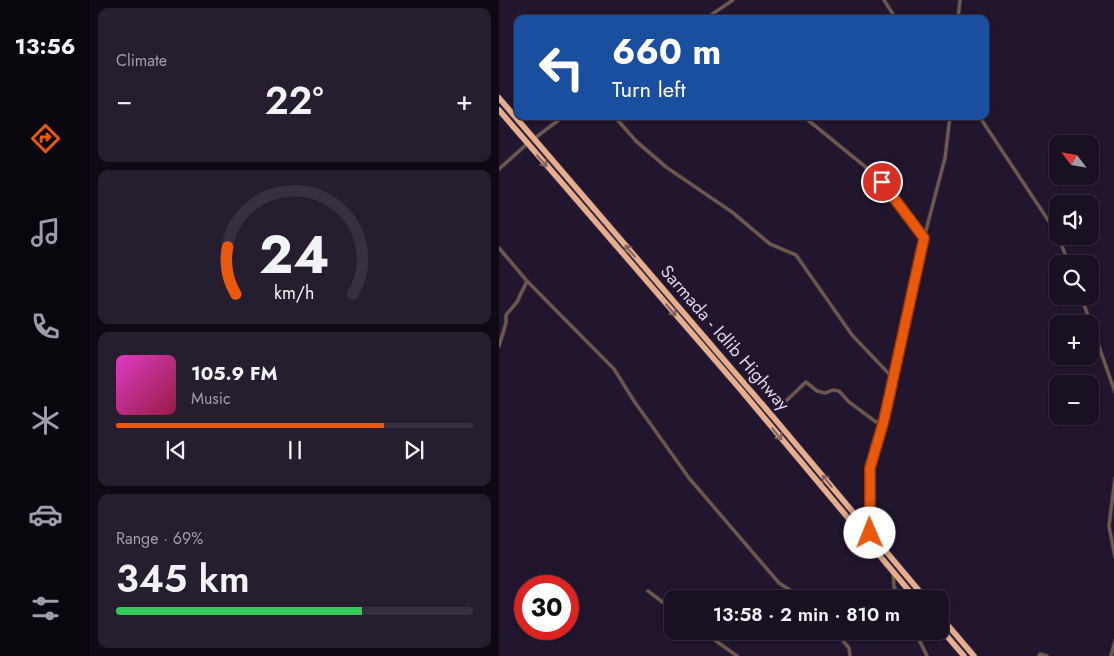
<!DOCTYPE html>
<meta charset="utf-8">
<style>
body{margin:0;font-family:Jost,sans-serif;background:#261e2f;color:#f1f3f6;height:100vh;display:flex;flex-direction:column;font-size:19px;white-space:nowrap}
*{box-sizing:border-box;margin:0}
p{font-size:16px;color:#9f9da5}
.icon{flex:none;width:28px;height:28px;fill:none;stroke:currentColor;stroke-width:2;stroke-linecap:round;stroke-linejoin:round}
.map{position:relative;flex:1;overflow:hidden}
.drawer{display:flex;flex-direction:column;gap:8px;padding:8px;background:#0e0913;width:409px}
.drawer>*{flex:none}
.guide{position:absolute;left:15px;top:15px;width:475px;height:105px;border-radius:10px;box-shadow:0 1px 4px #0004,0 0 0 1px #373040;background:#1a4fa0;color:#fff;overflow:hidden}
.needle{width:32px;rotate:301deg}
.buttons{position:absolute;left:550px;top:135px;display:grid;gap:10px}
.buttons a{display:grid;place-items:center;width:50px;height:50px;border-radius:10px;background:#191022;box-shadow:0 1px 4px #0004,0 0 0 1px #373040;font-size:25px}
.speed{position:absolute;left:15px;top:575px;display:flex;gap:10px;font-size:25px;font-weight:700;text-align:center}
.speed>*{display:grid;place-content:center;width:65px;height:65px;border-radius:50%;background:#191022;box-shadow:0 1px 4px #0004,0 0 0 1px #373040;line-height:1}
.speed .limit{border:8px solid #d22;background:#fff;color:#111}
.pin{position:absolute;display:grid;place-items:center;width:42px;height:42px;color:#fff;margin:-21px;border:2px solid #fff;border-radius:50%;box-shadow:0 1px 5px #0007}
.me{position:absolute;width:55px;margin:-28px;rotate:359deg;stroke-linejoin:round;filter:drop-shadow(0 0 4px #0008)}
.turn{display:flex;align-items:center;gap:18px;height:105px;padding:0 15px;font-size:22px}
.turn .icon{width:65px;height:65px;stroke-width:2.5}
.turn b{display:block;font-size:35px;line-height:42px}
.big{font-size:38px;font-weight:600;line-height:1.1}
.drawer .tile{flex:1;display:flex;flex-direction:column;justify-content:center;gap:8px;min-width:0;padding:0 18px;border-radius:10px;background:#261e2f}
.drawer .dial{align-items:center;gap:0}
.dial svg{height:130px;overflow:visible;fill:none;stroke:#373040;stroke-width:7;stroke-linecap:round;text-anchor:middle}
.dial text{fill:#f1f3f6;stroke:none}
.song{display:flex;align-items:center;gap:15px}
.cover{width:60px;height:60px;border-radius:8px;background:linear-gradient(135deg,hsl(310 70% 55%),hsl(340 70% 35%))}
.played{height:5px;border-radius:2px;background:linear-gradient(90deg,#ea580c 75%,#373040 75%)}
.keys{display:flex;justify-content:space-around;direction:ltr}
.heat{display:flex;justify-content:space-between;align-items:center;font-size:28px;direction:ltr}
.charge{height:8px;border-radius:4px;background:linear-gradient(90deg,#34c759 69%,#373040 0)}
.trip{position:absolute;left:165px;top:590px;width:285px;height:50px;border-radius:10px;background:#191022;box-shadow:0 1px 4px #0004,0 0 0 1px #373040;font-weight:600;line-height:50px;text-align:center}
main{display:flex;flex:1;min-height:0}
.tab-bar{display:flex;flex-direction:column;width:90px;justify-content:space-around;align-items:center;background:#0a060e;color:#9f9da5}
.tab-bar .icon{width:35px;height:35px}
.tab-bar .current{color:#ea580c}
.tab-bar b{font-size:22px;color:#f1f3f6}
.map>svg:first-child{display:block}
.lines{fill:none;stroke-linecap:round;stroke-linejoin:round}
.street-casing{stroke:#3b3147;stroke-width:4.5}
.highway-casing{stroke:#3b3147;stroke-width:7}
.street{stroke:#70594c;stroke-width:3}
.highway{stroke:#e7ae8d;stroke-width:5.5}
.oneway{stroke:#84625d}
.route-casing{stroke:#983908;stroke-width:12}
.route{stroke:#ea580c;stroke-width:9}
.labels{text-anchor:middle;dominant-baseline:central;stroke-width:5;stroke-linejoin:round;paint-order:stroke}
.street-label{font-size:18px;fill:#dcd5e5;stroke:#21162d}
</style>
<main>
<nav class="tab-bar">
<b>13:56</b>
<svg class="icon current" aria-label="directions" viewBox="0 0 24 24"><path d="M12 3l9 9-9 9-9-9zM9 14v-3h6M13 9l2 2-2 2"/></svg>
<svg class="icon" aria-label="music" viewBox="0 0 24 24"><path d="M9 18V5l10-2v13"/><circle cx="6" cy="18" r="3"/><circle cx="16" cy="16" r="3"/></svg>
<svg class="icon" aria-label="phone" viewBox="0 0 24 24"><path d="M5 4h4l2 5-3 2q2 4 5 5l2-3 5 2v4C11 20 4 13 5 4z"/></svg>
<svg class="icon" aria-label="climate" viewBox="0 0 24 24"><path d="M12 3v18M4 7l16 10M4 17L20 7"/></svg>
<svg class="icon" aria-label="car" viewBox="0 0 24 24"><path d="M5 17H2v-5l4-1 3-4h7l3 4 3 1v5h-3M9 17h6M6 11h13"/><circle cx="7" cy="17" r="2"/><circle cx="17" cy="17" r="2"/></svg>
<svg class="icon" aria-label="filters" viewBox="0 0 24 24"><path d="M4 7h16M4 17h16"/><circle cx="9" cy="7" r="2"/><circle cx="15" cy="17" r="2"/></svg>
</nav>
<section class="drawer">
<div class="tile"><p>Climate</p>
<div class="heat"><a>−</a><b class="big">22°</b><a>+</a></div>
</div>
<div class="tile dial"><svg viewBox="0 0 100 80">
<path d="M14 69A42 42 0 1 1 86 69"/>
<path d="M14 69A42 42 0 0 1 9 40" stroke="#ea580c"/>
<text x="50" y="56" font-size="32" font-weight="700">24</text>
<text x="50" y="72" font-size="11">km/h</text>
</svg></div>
<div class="tile">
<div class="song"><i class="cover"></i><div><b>105.9 FM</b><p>Music</p></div></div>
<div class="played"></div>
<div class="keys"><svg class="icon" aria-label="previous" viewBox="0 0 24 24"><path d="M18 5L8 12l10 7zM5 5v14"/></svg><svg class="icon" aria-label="pause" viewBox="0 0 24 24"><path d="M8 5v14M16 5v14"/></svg><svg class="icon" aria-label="next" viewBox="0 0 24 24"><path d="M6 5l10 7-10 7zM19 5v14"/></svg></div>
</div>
<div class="tile"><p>Range · 69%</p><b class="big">345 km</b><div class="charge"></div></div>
</section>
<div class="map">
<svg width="616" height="656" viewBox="0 0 616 656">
<rect width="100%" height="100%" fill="#21162d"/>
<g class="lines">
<defs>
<path id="street" d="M385 0 397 19
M206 19 234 0
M459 19 461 0
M115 116 137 141 167 167 233 212 271 244 297 255 353 335 393 377
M304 116 374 173 425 238
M480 116 559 235
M36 138 65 116
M0 169 28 144
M559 236 570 264
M0 248 28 281 115 369 135 401 190 478 280 583 305 599
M582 296 616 392
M0 346 7 323V315L18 302 28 281
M287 401 307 382 318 391 326 393 334 390 340 391 350 402 377 422 385 420
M616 478 610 526 616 557
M371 530V468L385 420 425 238 446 158 451 116
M394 571 395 587 402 599
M149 591 174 610
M203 631 238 656
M336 631 350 648 351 656
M416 631 428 656
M540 656 541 654 548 656
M612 656 616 641"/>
<path id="highway" d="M0 98 275 418 427 599
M0 110 241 389 417 599
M441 616 475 656
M441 628 465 656"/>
</defs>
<use href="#street" class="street-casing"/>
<use href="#highway" class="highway-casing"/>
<use href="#street" class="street"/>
<use href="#highway" class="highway"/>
</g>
<defs><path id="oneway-shaft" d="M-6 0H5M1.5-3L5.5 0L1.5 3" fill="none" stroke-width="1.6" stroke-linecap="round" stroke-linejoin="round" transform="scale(1.25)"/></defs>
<g class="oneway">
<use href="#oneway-shaft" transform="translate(43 161) rotate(49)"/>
<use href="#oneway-shaft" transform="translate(131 251) rotate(-131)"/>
<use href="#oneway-shaft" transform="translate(172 310) rotate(49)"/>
<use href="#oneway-shaft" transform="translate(278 434) rotate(50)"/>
<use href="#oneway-shaft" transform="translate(328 481) rotate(-130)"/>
</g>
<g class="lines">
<defs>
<path id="route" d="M371 533V468L385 420 425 238 383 182"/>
</defs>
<use href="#route" class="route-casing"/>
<use href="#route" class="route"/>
</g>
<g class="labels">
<g class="street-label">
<text transform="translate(226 338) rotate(49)">Sarmada - Idlib Highway</text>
</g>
</g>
</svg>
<div class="buttons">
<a><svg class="needle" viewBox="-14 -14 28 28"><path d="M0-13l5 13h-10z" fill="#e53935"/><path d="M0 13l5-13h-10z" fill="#9f9da5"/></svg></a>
<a><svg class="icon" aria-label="sound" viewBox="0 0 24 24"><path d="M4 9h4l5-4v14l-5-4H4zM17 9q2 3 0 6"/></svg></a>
<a><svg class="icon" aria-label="search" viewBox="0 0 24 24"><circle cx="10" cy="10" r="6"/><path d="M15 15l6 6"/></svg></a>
<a>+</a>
<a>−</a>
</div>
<div class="speed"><div class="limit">30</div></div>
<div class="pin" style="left:383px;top:182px;background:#d93025"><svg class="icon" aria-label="arrive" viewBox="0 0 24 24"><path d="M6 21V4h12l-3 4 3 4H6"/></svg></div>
<svg class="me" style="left:371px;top:533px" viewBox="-20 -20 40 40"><circle r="19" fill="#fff"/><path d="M0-13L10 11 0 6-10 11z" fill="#ea580c"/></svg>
<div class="trip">13:58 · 2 min · 810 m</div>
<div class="guide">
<div class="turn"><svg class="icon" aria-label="left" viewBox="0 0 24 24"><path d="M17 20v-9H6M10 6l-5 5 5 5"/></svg><div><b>660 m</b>Turn left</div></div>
</div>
</div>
</main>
